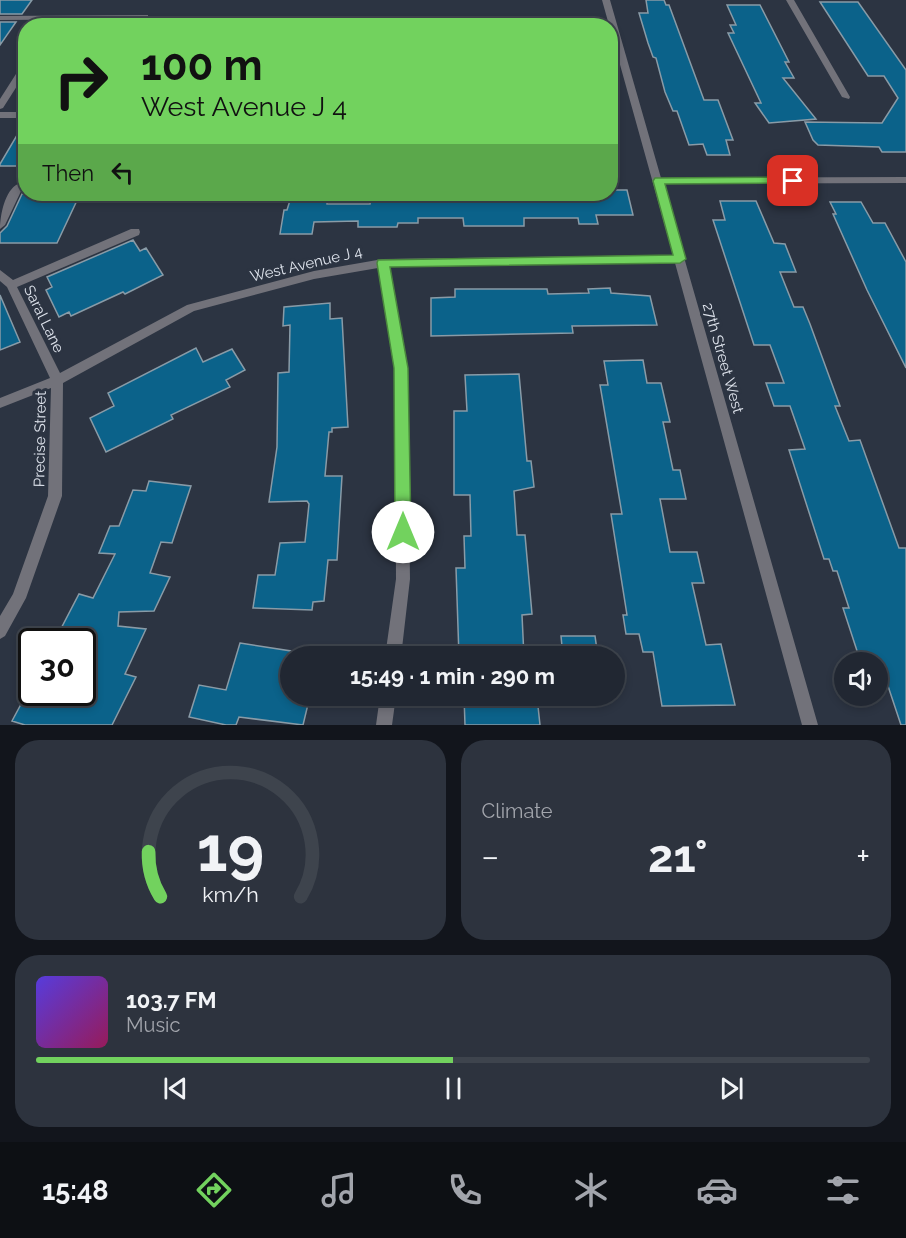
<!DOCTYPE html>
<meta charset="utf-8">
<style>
body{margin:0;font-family:Raleway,sans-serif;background:#2d333e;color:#f1f3f6;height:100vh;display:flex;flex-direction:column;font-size:22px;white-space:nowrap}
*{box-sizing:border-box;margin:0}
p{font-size:20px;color:#a2a5ac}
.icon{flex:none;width:33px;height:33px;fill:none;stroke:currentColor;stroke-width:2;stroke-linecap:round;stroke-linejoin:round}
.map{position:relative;height:725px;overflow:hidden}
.side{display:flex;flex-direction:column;gap:15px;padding:15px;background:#12151c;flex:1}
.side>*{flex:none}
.banner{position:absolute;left:18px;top:18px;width:600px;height:183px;border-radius:24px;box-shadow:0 3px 9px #0003,0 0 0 2px #3e444d;background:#72d25e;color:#111;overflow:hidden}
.buttons{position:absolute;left:834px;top:652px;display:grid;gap:12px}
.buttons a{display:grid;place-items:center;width:54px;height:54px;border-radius:50%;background:#212732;box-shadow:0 3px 9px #0003,0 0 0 2px #3e444d;font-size:30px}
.speed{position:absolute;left:18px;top:628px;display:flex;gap:12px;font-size:30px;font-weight:700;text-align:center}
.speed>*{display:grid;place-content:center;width:78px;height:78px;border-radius:50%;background:#212732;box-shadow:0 3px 9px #0003,0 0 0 2px #3e444d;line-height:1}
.speed .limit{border:3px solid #111;border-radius:9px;background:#fff;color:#111}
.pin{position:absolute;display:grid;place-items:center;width:51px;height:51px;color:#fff;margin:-26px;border-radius:12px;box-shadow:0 3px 9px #0006}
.me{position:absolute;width:66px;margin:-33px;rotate:0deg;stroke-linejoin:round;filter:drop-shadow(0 0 4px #0008)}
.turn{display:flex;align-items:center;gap:21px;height:126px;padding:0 24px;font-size:27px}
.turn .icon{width:78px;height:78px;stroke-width:2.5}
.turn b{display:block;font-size:42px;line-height:51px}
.then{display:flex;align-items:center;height:57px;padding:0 24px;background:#0003;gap:12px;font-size:22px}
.big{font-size:45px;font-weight:700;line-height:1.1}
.side .widget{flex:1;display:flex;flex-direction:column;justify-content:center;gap:9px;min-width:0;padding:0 21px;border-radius:24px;background:#2d333e}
.side .dial{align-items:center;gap:0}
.dial svg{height:156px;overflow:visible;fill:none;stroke:#3e444d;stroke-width:7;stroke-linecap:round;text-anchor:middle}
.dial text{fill:#f1f3f6;stroke:none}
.song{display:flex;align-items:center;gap:18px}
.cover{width:72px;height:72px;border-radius:9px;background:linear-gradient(135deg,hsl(250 70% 55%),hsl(330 70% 35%))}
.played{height:6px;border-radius:3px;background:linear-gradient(90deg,#72d25e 50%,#3e444d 50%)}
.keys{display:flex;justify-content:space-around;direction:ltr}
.heat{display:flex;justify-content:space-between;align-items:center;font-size:33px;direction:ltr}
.side .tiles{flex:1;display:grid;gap:15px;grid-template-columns:1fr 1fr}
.widget:last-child{grid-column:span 2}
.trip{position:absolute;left:280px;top:646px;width:345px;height:60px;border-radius:30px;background:#212732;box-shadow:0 3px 9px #0003,0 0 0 2px #3e444d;font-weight:700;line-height:60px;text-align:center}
.tabs{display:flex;height:96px;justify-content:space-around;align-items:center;background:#0d1014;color:#a2a5ac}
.tabs .icon{width:42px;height:42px}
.tabs .on{color:#72d25e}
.tabs b{font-size:27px;color:#f1f3f6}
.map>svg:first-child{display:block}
.building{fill:#0b628a;stroke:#899ba7;stroke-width:1.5}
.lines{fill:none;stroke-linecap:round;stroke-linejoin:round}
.street{fill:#72727a;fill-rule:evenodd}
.route{fill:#72d25e;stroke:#4a883d;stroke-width:1.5}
.labels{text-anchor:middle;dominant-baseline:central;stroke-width:6;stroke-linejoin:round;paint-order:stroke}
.street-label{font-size:15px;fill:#dfe4ed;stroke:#2c3442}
</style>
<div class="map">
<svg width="906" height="725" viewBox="0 0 906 725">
<rect width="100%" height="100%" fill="#2c3442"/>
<path class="building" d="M0 0H32L22 14H0Z
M646 0H664L666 5H669L704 100H718L733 140H726L730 155H707L703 144 689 145 677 111H673L665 92 656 58 653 57 648 43 639 13H648Z
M820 2H858L906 70V152H882L879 147 818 145 813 140 805 122 882 123 898 98 884 76H868Z
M727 5H760L789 62H785L794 78H783L816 119 769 123 755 103H761L728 33H734L730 25H736Z
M0 22H16L0 45Z
M26 120V166H0V164Z
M610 190H627L633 215H596L598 224H579L578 218H524V226H464L463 218H418V223H398L397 227H358V221L314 222 312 234H280L284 210H287L292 194H327V204H370L371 199H376L377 194H610Z
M22 194H80L57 243H0V233L7 226Z
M720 201H756L774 243 785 244 796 272H780L794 307H803L810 324 840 406H835L849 441 860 440 899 548H906V725H901L882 668H878V663H861L843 608H849L837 571H833L829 559H824L789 450 805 449 790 406H774L766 383H784L770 345H754L713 220H725Z
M830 202H861L873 223H885L906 262V368L867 290 833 214H836Z
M133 240 140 251 146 248 163 275 125 294 123 292 71 316 69 312 59 317 46 290 52 287 47 277Z
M610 288 611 293 650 296 657 325 572 326 573 333 431 336V298L455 297V289H547L548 294 589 293 588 289Z
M0 295 20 342 0 350Z
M330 303V319L342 318 348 427 332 428V432H329L325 476H342L337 560H328L324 601 313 602 312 610 253 608 258 575H275L280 543 305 542 309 504 307 501 269 502 277 447 278 373 289 372 290 325 283 326 284 307Z
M196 348 203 362 232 349 245 370 226 380 230 387 171 415 173 419 106 452 90 418 114 406 108 393Z
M643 360 647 383H661L670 422H663L673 470H680L686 499H660L670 552H697L704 583H692L706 645 721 644 735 705 662 706 653 652H643L639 634H626L623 615H627L611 514H622L600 385H608L604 361Z
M519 374 527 461H531L534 487 514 491 517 535H525L532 614 522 615 524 657H459L456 568H465L464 536H471L470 495H454V411H467L465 375Z
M149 481 191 486 172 543 161 542 150 573 170 577 154 611 119 612 118 626 146 629 125 674 136 677 112 725H25L12 721 27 693H82V642H54L79 594 93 598 115 554 99 553 110 526H119L133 490 146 491Z
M561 636H595L598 657H563Z
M240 643 291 651V696H310L303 725 239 717 236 725H226L189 717 199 685 226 690Z
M464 696 537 697 540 725H465Z"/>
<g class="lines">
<path class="street" d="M602 0H610L661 178 906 177V183L663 184 818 725H802L675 263 389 267 407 368 410 579 401 657H385L396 579 395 368 378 268 314 279 194 311 63 383 62 496 26 598 5 636 0 639V616L13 594 48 496 51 388 0 408V398L50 378 7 287 0 281V270L13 280 131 229H139L140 232 139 235 17 287 60 373 187 305 314 271 383 259 673 255Z
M786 0H794L850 97 849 99 842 97Z
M148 15V19H145L0 20V16Z
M23 63H26V72L3 108 0 109V99Z
M0 112H26V118H0Z
M18 184 23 187 5 225 0 229C0 215 5 190 18 184Z
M380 696H396L392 725H376Z"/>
</g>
<path class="route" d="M793 177 797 178V183L665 184 686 259 680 263 390 267 408 368 411 532 408 537 403 539 397 537 395 532 394 368 377 263 378 260 673 255 653 181 655 178Z"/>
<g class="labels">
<g class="street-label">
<text transform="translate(306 264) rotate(-13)">West Avenue J 4</text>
<text transform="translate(44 319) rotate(64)">Saral Lane</text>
<text transform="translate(723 358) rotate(74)">27th Street West</text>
<text transform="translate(40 439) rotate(-89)">Precise Street</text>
</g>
</g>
</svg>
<div class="buttons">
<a><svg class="icon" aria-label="sound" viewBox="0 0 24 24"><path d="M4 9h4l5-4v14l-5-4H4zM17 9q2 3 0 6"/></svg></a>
</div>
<div class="speed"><div class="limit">30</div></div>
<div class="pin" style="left:793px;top:181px;background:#d93025"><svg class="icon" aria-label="arrive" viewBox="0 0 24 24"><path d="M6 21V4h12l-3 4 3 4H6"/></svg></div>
<svg class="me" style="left:403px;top:532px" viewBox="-20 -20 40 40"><circle r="19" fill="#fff"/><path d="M0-13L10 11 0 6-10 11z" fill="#72d25e"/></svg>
<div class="trip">15:49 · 1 min · 290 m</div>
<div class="banner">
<div class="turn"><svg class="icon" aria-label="right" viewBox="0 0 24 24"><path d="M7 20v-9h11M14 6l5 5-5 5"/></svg><div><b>100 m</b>West Avenue J 4</div></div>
<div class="then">Then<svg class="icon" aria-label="left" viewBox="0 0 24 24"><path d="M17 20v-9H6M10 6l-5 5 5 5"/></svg></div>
</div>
</div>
<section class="side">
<div class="tiles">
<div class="widget dial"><svg viewBox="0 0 100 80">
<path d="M14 69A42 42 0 1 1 86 69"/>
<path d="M14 69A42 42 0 0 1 8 46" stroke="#72d25e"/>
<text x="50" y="56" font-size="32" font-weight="700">19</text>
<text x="50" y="72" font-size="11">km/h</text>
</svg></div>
<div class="widget"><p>Climate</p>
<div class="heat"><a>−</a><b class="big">21°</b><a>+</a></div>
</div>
<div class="widget">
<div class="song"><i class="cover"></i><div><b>103.7 FM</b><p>Music</p></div></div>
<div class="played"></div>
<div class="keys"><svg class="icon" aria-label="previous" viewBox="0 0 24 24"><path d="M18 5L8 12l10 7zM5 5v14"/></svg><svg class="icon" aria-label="pause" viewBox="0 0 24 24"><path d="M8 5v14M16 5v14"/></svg><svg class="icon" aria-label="next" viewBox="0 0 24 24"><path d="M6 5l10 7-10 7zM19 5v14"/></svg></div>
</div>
</div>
</section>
<nav class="tabs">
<b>15:48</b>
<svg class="icon on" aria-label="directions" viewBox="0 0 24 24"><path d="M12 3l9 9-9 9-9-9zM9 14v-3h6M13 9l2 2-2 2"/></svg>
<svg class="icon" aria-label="music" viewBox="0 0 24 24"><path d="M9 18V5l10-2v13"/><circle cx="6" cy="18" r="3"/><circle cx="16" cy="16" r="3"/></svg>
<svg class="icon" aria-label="phone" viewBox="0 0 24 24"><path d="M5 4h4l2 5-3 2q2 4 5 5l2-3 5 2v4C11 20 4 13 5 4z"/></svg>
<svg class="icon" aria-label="climate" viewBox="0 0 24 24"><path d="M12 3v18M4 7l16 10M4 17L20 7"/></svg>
<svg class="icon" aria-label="car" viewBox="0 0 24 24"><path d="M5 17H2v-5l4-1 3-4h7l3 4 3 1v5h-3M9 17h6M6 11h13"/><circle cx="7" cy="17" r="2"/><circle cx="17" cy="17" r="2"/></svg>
<svg class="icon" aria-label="filters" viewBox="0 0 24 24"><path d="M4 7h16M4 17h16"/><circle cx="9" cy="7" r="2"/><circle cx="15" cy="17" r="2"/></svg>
</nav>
